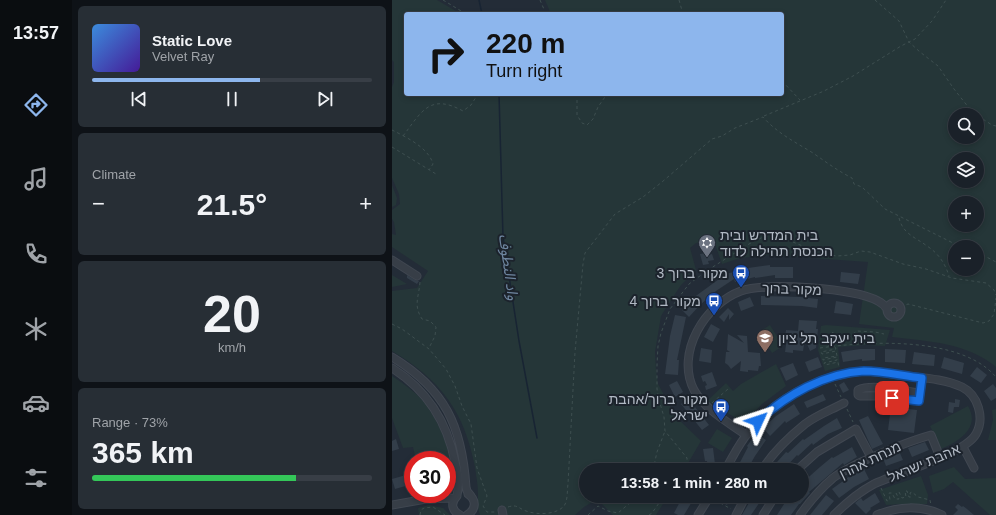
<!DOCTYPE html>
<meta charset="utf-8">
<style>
body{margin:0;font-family:Helvetica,"Noto Sans Arabic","Noto Sans Hebrew",sans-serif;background:#272e35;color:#f1f3f6;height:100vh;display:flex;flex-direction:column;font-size:15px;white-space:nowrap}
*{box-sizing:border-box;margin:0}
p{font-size:13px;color:#9fa3a8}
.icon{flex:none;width:22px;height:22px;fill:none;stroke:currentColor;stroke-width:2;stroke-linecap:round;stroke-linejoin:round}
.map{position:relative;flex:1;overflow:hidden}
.sheet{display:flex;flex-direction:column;gap:6px;padding:6px;background:#0e1217;width:320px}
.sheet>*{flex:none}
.banner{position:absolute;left:12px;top:12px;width:380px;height:84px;border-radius:4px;box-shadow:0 2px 6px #0003,0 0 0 1px #383e46;background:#8db6ed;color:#111;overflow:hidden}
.buttons{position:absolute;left:556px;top:108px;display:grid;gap:8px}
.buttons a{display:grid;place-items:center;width:36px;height:36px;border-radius:50%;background:#1a2129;box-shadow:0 2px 6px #0003,0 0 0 1px #383e46;font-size:20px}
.speed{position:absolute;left:12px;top:451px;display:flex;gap:8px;font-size:20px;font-weight:700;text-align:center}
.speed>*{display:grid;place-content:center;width:52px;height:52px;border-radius:50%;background:#1a2129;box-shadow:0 2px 6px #0003,0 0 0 1px #383e46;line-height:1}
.speed .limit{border:6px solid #d22;background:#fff;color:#111}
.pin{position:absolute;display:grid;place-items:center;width:34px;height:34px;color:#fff;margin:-17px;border-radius:8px;box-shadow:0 2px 6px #0006}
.me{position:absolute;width:44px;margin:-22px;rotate:48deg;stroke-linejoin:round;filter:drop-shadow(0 0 3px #0008)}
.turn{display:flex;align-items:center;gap:14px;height:84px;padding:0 16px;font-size:18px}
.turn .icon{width:52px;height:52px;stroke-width:2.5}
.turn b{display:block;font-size:28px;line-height:34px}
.big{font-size:30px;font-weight:600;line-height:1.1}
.sheet .card{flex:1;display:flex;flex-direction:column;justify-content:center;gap:6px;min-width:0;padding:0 14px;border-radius:6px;background:#272e35}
.sheet .dial{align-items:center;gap:0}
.dial b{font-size:52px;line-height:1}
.song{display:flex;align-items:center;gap:12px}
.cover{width:48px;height:48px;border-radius:6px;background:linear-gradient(135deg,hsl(210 70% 55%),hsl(260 70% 35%))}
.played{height:4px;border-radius:2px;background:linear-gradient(90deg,#8db6ed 60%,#383e46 60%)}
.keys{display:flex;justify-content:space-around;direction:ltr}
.heat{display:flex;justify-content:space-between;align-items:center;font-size:22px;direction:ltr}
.charge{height:6px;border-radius:3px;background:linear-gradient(90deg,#34c759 73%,#383e46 0)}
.trip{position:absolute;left:187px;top:463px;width:230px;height:40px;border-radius:20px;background:#1a2129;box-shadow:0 2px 6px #0003,0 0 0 1px #383e46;font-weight:600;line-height:40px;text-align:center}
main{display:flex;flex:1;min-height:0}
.menu{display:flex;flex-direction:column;width:72px;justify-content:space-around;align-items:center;background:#0a0d10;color:#9fa3a8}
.menu .icon{width:28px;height:28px}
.menu .current{color:#8db6ed}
.menu b{font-size:18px;color:#f1f3f6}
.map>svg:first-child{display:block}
.green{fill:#253638;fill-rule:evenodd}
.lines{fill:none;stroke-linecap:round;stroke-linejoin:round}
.stream{stroke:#182433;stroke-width:1.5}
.building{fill:#333e4a}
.minor-casing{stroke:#404751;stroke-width:9}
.path{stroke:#3e4f50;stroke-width:1;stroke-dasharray:3 3;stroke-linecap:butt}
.minor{stroke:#373e47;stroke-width:7}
.route-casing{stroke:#114b97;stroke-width:10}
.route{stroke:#1a73e8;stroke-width:7}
.labels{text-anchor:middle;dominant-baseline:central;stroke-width:4;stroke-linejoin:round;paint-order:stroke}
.poi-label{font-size:14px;fill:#b1b9c4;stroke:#1c232c;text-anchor:end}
.street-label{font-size:14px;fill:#b1b9c4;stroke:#1c232c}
.water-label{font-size:15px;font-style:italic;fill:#6e859f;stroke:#1c232c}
</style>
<main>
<nav class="menu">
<b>13:57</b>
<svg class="icon current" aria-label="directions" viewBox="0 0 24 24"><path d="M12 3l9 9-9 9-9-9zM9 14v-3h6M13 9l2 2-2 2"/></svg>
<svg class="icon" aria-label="music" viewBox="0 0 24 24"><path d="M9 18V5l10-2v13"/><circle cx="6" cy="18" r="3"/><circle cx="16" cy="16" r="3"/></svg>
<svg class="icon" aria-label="phone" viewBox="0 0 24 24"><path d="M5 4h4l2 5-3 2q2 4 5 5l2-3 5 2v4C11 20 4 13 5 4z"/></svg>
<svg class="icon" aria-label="climate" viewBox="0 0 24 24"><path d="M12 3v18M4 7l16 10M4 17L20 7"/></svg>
<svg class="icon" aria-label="car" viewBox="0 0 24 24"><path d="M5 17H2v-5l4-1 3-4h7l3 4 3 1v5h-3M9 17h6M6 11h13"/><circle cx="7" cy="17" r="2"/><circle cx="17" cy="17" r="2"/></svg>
<svg class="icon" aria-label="filters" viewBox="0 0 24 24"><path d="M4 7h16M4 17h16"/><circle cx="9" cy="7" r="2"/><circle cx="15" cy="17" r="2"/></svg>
</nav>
<section class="sheet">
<div class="card">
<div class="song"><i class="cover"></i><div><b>Static Love</b><p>Velvet Ray</p></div></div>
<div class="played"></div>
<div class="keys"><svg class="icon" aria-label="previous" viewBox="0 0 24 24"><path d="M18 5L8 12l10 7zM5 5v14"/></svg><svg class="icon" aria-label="pause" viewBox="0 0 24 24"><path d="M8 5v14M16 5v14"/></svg><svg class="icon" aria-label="next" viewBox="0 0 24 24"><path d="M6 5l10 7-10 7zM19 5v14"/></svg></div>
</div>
<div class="card"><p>Climate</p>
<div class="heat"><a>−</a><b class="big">21.5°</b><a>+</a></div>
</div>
<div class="card dial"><b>20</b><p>km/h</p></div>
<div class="card"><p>Range · 73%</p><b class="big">365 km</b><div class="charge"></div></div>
</section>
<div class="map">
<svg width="604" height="515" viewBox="0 0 604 515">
<rect width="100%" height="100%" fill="#232c37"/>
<path class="green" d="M0 0H45L69 14H14V94H390V14H159L153 0H604V367C576 343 535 341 500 337L502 328 467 324 476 262 378 255 348 258 330 264 322 241 304 243 298 248 304 270 289 285 281 297 269 316 263 352 264 370 266 384 284 417 309 441 292 470H194V496H276L264 515H221L205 499 192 507 183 515H88C85 507 86 502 86 494 86 485 84 475 83 467 72 411 49 380 0 351V291L25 288 36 271 0 247V234L4 235 2 222 0 219V210L8 204 7 194 0 178V87L2 82V62L0 60ZM563 115H585V137H563ZM563 159H585V181H563ZM563 203H585V225H563ZM563 247H585V269H563Z
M0 185 5 198 4 205 0 207Z
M0 275 15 284 0 287Z
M378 325 391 346 380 353 367 332Z
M434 325 498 330 493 346 474 345 446 347 448 367 433 371 426 350 429 326Z
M384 364 394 386 370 404 355 420 349 421 315 401 334 383 341 391 349 384Z
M0 376C11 383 22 391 31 401 48 422 58 449 61 475 62 479 63 484 62 488 62 490 60 491 59 493H55V460H24L21 447 11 448 0 418Z
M576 406C589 428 566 442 549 449L538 426Z
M604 409V440H596L601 420 600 410Z
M325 429 340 438 331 452 316 443Z
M562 467 573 479 604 478V515H598L561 482 552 489 541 493 537 476Z
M529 476 536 495 535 504H509L494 505 487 490Z
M37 505 51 508 58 515H27L26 508Z"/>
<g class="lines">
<path class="stream" d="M87 0 90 14
M107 94 111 237 127 341 145 438"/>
</g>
<path class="building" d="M315 253 316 255 320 254 322 260 316 261 317 264 311 265 308 254Z
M378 265V267H401V278H383V275L363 278V277L343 282 342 279 324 291 308 305 297 317 290 310 301 298 334 274 356 268Z
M449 272 468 274 466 284 448 282Z
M15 275 23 280 27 281 25 284 15 278Z
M369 296 408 297 426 299 425 308 410 306 369 305Z
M358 297 362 306 349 311 346 302Z
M444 301 461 304 459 315 442 313Z
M336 308 342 314 337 320V314L332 322 327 317Z
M283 315 294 317 285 360H287L286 375 273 374 278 336Z
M407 320 425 321 424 329H426L424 348 418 351 413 339 411 351 401 350V353L393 352 395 338H393L394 330 406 331Z
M319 324 328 329 321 342 312 337Z
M336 334 352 343 345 335 355 336 356 352 368 353 369 366H367L366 371 356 370V372L348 371 349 361 339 369 336 365 333 363 334 352H338L335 350Z
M309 348 320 350 319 363 307 361Z
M468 349H483V360L470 361V359L451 362 449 352Z
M493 349 514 350 513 363 493 362Z
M522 352 543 355 542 366 520 364Z
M426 357 430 367 417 372 413 362Z
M552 357 572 363 570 374 549 368Z
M401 363 406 375 394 381 388 368Z
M585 367 595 375 589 383 578 376Z
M320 372 325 386 314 390 313 386 315 385 313 381 311 382 309 376Z
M285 381 291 392 283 397 277 385Z
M452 382 457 390 451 393 447 385Z
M601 384 604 388V398L599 401 592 391Z
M431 394 434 400 415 408 412 402Z
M296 398 317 425 310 430 289 404Z
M563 399 568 400 567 407H562L561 413 556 412 557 402 563 403Z
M402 404 408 414 394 423 393 421 378 436 371 428 384 416Z
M499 407 525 410 522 433 496 430Z
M476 416 491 444 480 449 467 420Z
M445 418 450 428 436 434 421 445 420 443 406 456 405 455 393 468 385 462 394 452 396 453 411 439 412 440 432 426Z
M364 433 374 440 363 456 355 470H344L356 447 355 446Z
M4 439 7 449 0 451V441Z
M533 442 537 450 520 457 516 448Z
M460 447 465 457 452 465 451 463 417 492 418 493 408 504H407L399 515H385L394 501 396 502 401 496H410V483L428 467 440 457 441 458Z
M321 448 323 464 325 465 322 470H318L316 469 315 461H313L311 449Z
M507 451 511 460 494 466 491 458Z
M472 469 477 479 462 487 447 498 440 489 458 476Z
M14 475 17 485 3 489 0 479Z
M483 493 488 502 478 508 479 509 474 514 463 503 469 498 471 501Z
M434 495 442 501 430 515H418Z
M291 496H306L302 501 301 500 292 515H286L282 513Z
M326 496H340L335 505 325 499Z
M361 496H372L359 515H350Z
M566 504 570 507 571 506 575 509 582 515H561L566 510 563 507Z"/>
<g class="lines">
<defs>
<path id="minor" d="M0 260 25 276
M495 310a7 7 0 1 1 14 0a7 7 0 1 1-14 0Z
M0 357C53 389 70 426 74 487L75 491 79 496
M0 368C35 390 55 421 63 462 66 473 68 484 65 495
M528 393C512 391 480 383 466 390V395L468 396H489L527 401 530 378
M354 435C336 422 313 410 302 390 283 353 313 304 349 291 375 282 462 288 486 301 490 303 493 306 495 309
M571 447 582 468
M333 470C341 457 347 443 357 432 372 413 392 398 414 387 429 380 446 374 463 372 479 369 497 374 514 376 532 378 553 379 570 387 586 395 593 418 584 434 573 454 505 473 482 484 467 492 454 503 442 515
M370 470C381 452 397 437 413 424 425 415 439 410 452 403
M405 470 425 452 464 429 479 457
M65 496C58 503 60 511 68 515
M0 505 34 499 62 498
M110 510 111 515
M75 515C84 510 85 500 76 494
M306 515 318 496
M344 515 354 496
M371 515 383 496
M408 515C418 501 428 489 441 478 449 472 458 468 467 463 491 452 514 442 539 435L548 457
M485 515C506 506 530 505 550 515"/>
</defs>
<use href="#minor" class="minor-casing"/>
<path class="path" d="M51 0 74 14
M148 0 154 14
M287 0 291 14
M483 0 507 21 517 42 528 52 546 66 562 89 581 113 585 115
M390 81 408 100
M185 94V115L190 123 195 125 201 119 206 107 215 94
M372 116 432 91 461 76 509 46 523 39 540 21 554 0
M586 116 600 125 604 126
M0 130C14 137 37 148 41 164L37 170
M11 136C30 111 38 93 71 111L79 105 86 94
M0 147 44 174
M507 218C511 234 523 237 535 246 546 253 553 263 557 276
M585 252 604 262
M28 282C27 297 21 305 30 319L38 321 44 327 43 336 37 348
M509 307 516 304 591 323 597 321 602 314 604 298
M0 324 10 329 37 349 54 369 63 386 70 406 79 424 85 468 95 496 91 506 95 512H104
M436 347 438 341 436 335 439 332 455 339 465 331 483 332 492 334
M443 347 444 349 429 352 430 354 444 351 445 356 431 358V360L445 357V360L432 363 433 365 446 362 447 368
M428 348C477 341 569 336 604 377
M443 384 449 397
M320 403 336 389
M455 409 461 422
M261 470 265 452 273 431
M291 470 295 466V458L273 431 272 417 267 400 265 389V365L266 346 269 333 278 309 297 284 316 270 357 244 369 238 384 235 430 254 445 256 458 255 469 251 478 252 511 264 534 269 560 278 594 283 602 290 604 295
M489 488 495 501 498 500 497 493H500L503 499H507L504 493 507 492 510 498 514 497 513 491H515L517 497H519L518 493 520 492 526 497 538 500 539 505
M323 500 339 509
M116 507C125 504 126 508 134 511 145 515 164 515 172 506 176 501 175 490 176 484L183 352 191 264 193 253 223 214 251 197 270 182 320 139 330 136 343 128 371 117C385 133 403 142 421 153 434 162 446 171 460 178L462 184 470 187 493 209 561 243 572 247
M28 515 29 510 32 508 41 507 53 515
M196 515 206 506 216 511 226 513 246 496
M257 515 260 513 272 496"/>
<use href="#minor" class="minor"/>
</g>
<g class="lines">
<defs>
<path id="route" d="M366 421C394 395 433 373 472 371 491 371 511 376 530 378L527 401 500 398"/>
</defs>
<use href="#route" class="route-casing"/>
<use href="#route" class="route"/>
</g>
<defs>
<symbol id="synagogue-pin" viewBox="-11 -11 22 30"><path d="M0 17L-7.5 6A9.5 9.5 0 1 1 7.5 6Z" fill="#6b7280" stroke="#1c232c"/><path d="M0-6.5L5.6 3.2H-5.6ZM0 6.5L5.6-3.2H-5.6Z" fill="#fff"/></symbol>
<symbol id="bus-pin" viewBox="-11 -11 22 30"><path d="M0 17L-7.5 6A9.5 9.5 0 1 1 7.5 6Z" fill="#1a4fb4" stroke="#1c232c"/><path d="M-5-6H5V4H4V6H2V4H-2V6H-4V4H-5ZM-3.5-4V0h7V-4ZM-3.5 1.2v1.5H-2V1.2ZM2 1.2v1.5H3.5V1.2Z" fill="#fff"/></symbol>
<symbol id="school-pin" viewBox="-11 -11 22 30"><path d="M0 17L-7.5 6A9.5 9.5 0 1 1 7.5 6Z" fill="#8d6e63" stroke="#1c232c"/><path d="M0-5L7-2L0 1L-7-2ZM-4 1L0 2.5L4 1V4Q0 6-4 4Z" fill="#fff"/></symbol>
</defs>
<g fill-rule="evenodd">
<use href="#synagogue-pin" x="305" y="233" width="20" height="27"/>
<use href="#bus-pin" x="339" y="263" width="20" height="27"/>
<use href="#bus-pin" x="312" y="291" width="20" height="27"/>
<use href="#school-pin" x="363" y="328" width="20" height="27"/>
<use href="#bus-pin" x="319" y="397" width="20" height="27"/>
</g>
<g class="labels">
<g class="poi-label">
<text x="328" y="235" text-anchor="start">בית המדרש ובית<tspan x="328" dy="16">הכנסת תהילה לדוד</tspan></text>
<text x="336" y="273">מקור ברוך 3</text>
<text x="309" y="301">מקור ברוך 4</text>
<text x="386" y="338" text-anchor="start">בית יעקב תל ציון</text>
<text x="316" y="399">מקור ברוך/אהבת<tspan x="316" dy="16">ישראל</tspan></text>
</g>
<g class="street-label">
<text transform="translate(400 289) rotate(2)">מקור ברוך</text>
<text transform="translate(478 460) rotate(-26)">מנחת אהרן</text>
<text transform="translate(532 463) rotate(-23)">אהבת ישראל</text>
</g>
<g class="water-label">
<text transform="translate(117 267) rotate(82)">واد النطوف</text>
</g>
</g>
</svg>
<div class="buttons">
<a><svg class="icon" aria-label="search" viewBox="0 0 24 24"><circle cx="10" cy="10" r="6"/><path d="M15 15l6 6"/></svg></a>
<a><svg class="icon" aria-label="layers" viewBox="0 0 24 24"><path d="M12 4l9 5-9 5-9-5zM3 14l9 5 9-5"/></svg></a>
<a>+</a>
<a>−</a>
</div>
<div class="speed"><div class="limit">30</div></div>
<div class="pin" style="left:500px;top:398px;background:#d93025"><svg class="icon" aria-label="arrive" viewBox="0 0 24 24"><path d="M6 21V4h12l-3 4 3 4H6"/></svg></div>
<svg class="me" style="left:366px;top:421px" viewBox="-20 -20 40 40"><path d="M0-17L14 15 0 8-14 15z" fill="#1a73e8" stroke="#fff" stroke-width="4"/></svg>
<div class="trip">13:58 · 1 min · 280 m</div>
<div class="banner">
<div class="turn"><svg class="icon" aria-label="right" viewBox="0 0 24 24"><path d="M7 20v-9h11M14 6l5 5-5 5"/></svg><div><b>220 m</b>Turn right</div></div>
</div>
</div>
</main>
